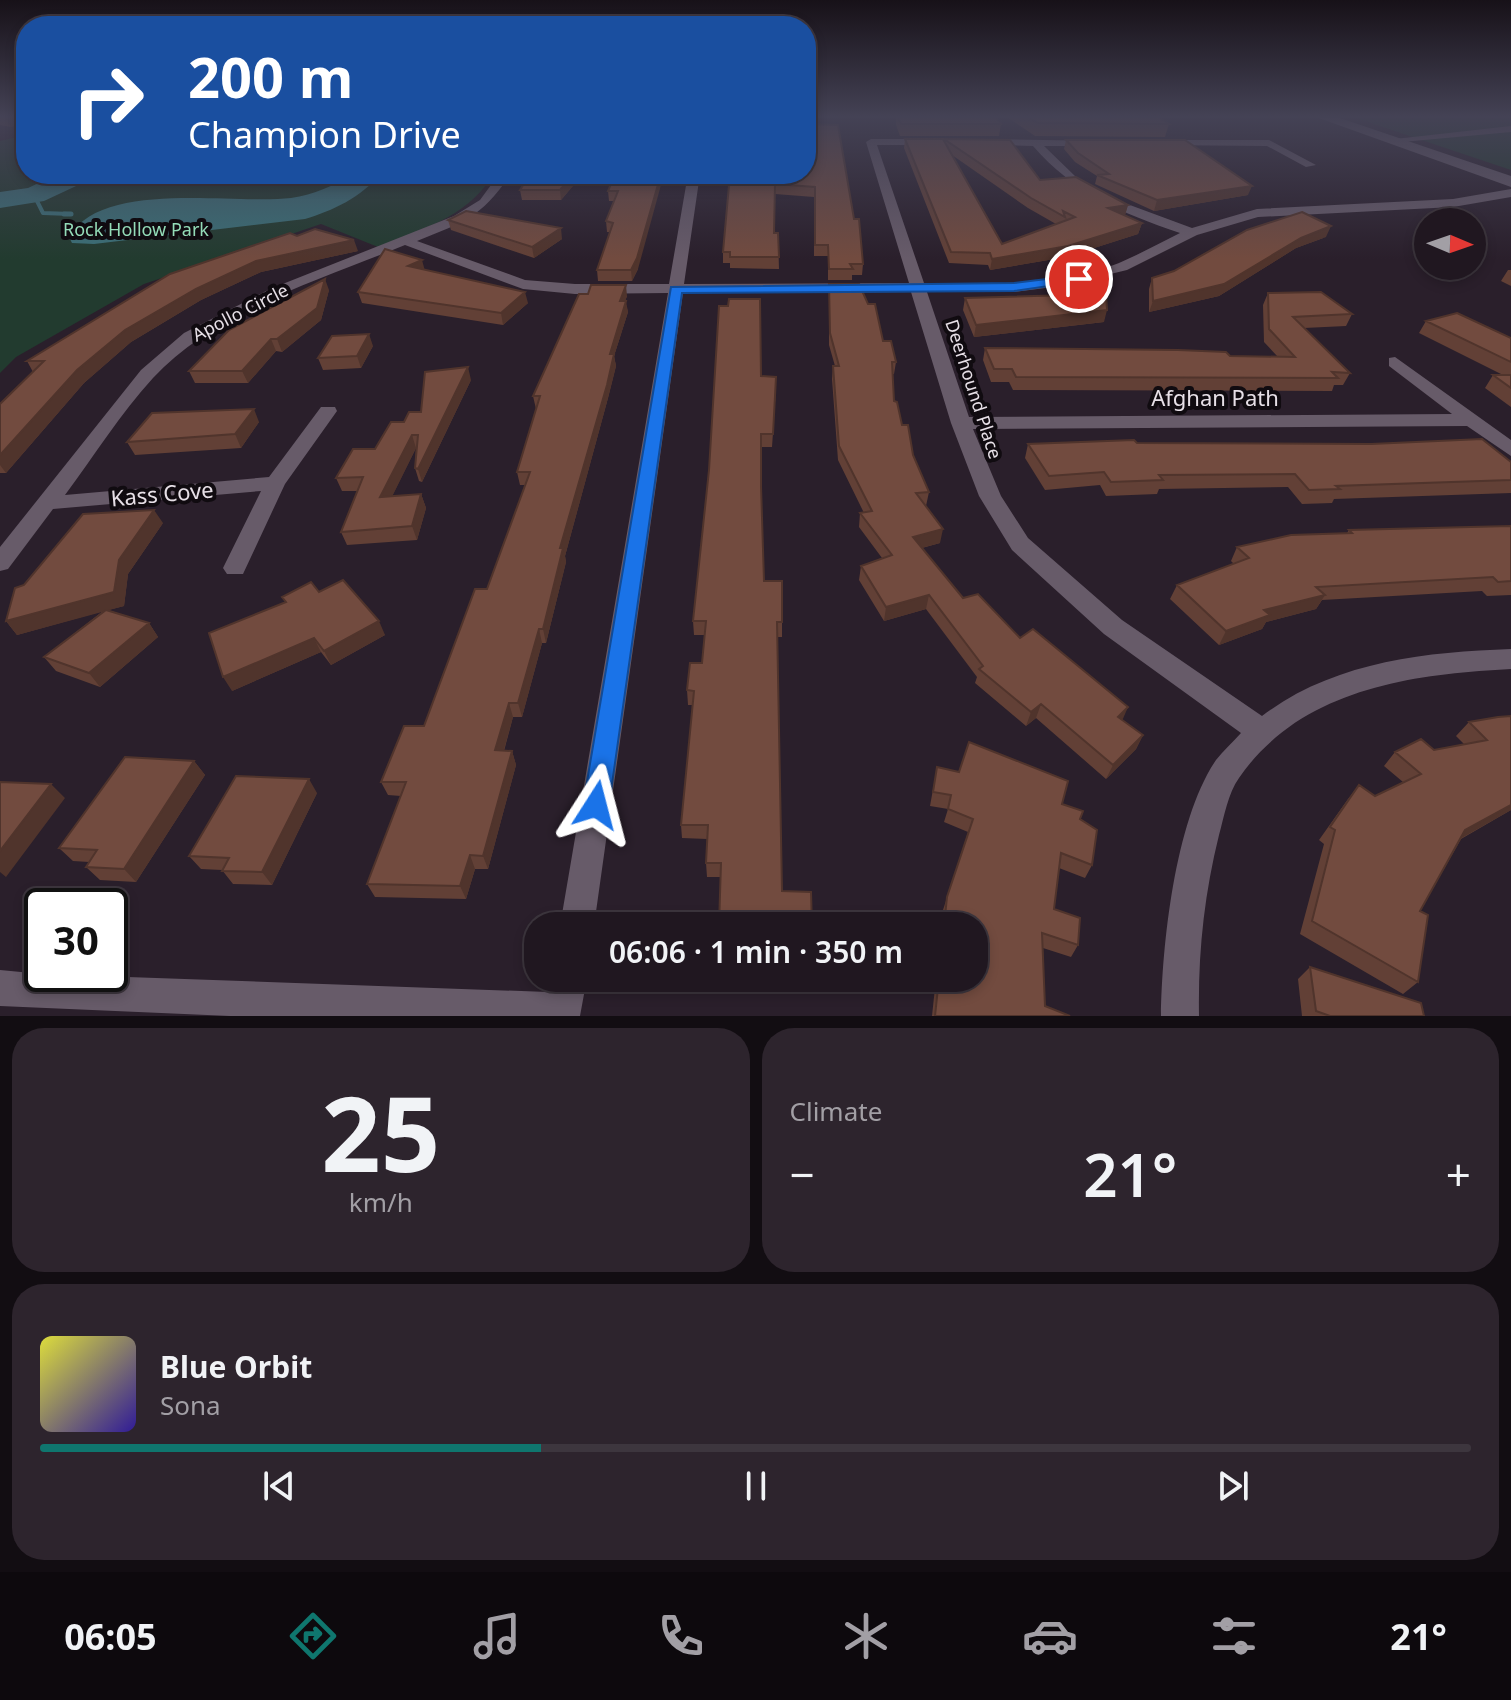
<!DOCTYPE html>
<meta charset="utf-8">
<style>
body{margin:0;font-family:"Noto Sans",sans-serif;background:#2d242d;color:#f1f3f6;height:100vh;display:flex;flex-direction:column;font-size:30px;white-space:nowrap}
*{box-sizing:border-box;margin:0}
p{font-size:26px;color:#a29fa5}
.icon{flex:none;width:44px;height:44px;fill:none;stroke:currentColor;stroke-width:2;stroke-linecap:round;stroke-linejoin:round}
.map{position:relative;height:1016px;overflow:hidden}
.drawer{display:flex;flex-direction:column;gap:12px;padding:12px;background:#120d12;flex:1}
.drawer>*{flex:none}
.top-card{position:absolute;left:16px;top:16px;width:800px;height:168px;border-radius:32px;box-shadow:0 4px 12px #0003,0 0 0 2px #3d363e;background:#1a4fa0;color:#fff;overflow:hidden}
.needle{width:52px;rotate:92deg}
.tools{position:absolute;left:1414px;top:208px;display:grid;gap:16px}
.tools a{display:grid;place-items:center;width:72px;height:72px;border-radius:50%;background:#201720;box-shadow:0 4px 12px #0003,0 0 0 2px #3d363e;font-size:40px}
.speed{position:absolute;left:24px;top:888px;display:flex;gap:16px;font-size:40px;font-weight:700;text-align:center}
.speed>*{display:grid;place-content:center;width:104px;height:104px;border-radius:50%;background:#201720;box-shadow:0 4px 12px #0003,0 0 0 2px #3d363e;line-height:1}
.speed .limit{border:4px solid #111;border-radius:12px;background:#fff;color:#111}
.pin{position:absolute;display:grid;place-items:center;width:68px;height:68px;color:#fff;margin:-34px;border:4px solid #fff;border-radius:50%;box-shadow:0 2px 8px #0007}
.me{position:absolute;width:88px;margin:-44px;rotate:9deg;stroke-linejoin:round;filter:drop-shadow(0 0 6px #0008)}
.turn{display:flex;align-items:center;gap:28px;height:168px;padding:0 40px;font-size:36px}
.turn .icon{width:104px;height:104px;stroke-width:2.5}
.turn b{display:block;font-size:56px;line-height:68px}
.big{font-size:60px;font-weight:600;line-height:1.1}
.drawer .tile{flex:1;display:flex;flex-direction:column;justify-content:center;gap:12px;min-width:0;padding:0 28px;border-radius:32px;background:#2d242d}
.drawer .dial{align-items:center;gap:0}
.dial b{font-size:104px;line-height:1}
.song{display:flex;align-items:center;gap:24px}
.cover{width:96px;height:96px;border-radius:12px;background:linear-gradient(135deg,hsl(60 70% 55%),hsl(250 70% 35%))}
.played{height:8px;border-radius:4px;background:linear-gradient(90deg,#0f766e 35%,#3d363e 35%)}
.keys{display:flex;justify-content:space-around;direction:ltr}
.heat{display:flex;justify-content:space-between;align-items:center;font-size:44px;direction:ltr}
.drawer .tiles{flex:1;display:grid;gap:12px;grid-template-columns:1fr 1fr}
.tile:last-child{grid-column:span 2}
.trip{position:absolute;left:524px;top:912px;width:464px;height:80px;border-radius:32px;background:#201720;box-shadow:0 4px 12px #0003,0 0 0 2px #3d363e;font-weight:600;line-height:80px;text-align:center}
.tab-bar{display:flex;height:128px;justify-content:space-around;align-items:center;background:#0d090d;color:#a29fa5}
.tab-bar .icon{width:56px;height:56px}
.tab-bar .selected{color:#0f766e}
.tab-bar b{font-size:36px;color:#f1f3f6}
.map>svg:first-child{display:block}
.green{fill:#223b2f}
.water{fill:#3b7077}
.lines{fill:none;stroke-linecap:round;stroke-linejoin:round}
.stream-far1{stroke:#3b7077;stroke-width:4}
.stream{stroke:#3b7077;stroke-width:5}
.river{fill:#3b7077;fill-rule:evenodd}
.street{fill:#675b69;fill-rule:evenodd}
.secondary{fill:#675b69;fill-rule:evenodd}
.wall{fill:#624036;fill-rule:evenodd}
.shaded-wall{fill:#50342c}
.building{fill:#724b3f;stroke:#50342c;stroke-width:2}
.route{fill:#1a73e8;stroke:#114b97;stroke-width:2}
.labels{text-anchor:middle;dominant-baseline:central;stroke-width:8;stroke-linejoin:round;paint-order:stroke}
.far-park-label{font-size:18px;fill:#94dcb8;stroke:#100b10}
.far-street-label{font-size:18px;fill:#e7e0e7;stroke:#100b10}
.street-label{font-size:22px;fill:#e7e0e7;stroke:#100b10}
</style>
<div class="map">
<svg width="1511" height="1016" viewBox="0 0 1511 1016">
<rect width="100%" height="100%" fill="#2a1f2b"/>
<path class="green" d="M1353 117H1511V170Z
M26 135V174H408L406 178H491C465 218 420 230 378 247L321 224 144 284 16 357 0 373V141Z"/>
<path class="water" d="M354 174H380C362 197 332 211 305 219L94 244 72 243 69 237C102 179 233 205 291 198 314 195 334 185 354 174Z"/>
<g class="lines">
<path class="stream-far1" d="M34 195 43 213 71 214"/>
<path class="stream" d="M64 214H71"/>
<path class="river" d="M58 174H93L89 180 44 201 0 208V192L28 188Z"/>
<path class="street" d="M1511 126V132L1391 143 1386 140Z
M871 139H936L941 142 936 145H877L924 283C987 283 1059 288 1119 263 1140 254 1160 243 1180 233 1121 213 1074 193 1033 146L978 144 982 139 1100 141 1096 146H1044L1075 176 1111 198 1192 228 1257 209 1453 199 1511 189V197L1453 207 1258 217 1197 235 1127 270 1061 286 1014 292H927L969 417 1452 414 1389 366V358L1395 357 1511 440V456L1467 426 973 429 1001 496 1028 538 1122 620 1262 716C1333 662 1424 652 1511 649V669C1412 674 1300 689 1239 778 1228 793 1224 817 1219 835 1204 896 1198 953 1199 1016H1161C1162 945 1175 820 1216 760 1223 751 1233 742 1241 733L1104 634 1012 550 979 496 951 423 911 292 683 293 594 926H560L668 293 575 294 523 289 405 245C322 279 215 311 153 378 121 413 94 456 65 495L269 477 321 407H335L337 411 285 484 243 574H227L223 568 261 491 53 509 8 569 0 571V547L141 370 184 333 270 289 454 216 480 200 499 174H511C480 218 466 221 417 241L525 280 575 284H669L688 174H700L684 284 909 283 866 142Z
M1162 140H1269L1316 165 1306 167 1267 146 1158 145Z
M0 970 42 974 548 992 551 978H587L580 1016H230L0 1006Z"/>
<path class="secondary" d="M1316 117H1337L1511 176V187Z"/>
</g>
<path class="wall" d="M0 117H26L11 127 0 125Z
M896 117H996L1001 124 999 136H900L896 125Z
M1007 117H1158L1169 124 1165 137 1035 136Z
M905 139H944L1040 180 1128 205 1125 215 1142 223 1138 234 1066 257 990 270 988 265 949 263 904 148ZM952 155 1028 208 1056 224 1002 244Z
M1066 140 1248 195 1154 211 1095 184 1097 176 1075 162 1064 149Z
M583 174 561 200H522L520 190Z
M615 174 638 269 632 281H598L597 270 610 232H607L606 221 614 201H609L608 191Z
M730 174H806L863 264 862 275H852V280H828V256H814V197L775 194 774 233H778L779 269 730 268V263H723V252Z
M448 220 562 239 534 258 451 230Z
M297 236 358 251 261 272 201 300 131 342 84 383 6 473H0V404L33 372 27 361Z
M1326 237 1296 248 1219 296 1149 312V289L1152 278Z
M425 270 528 303 503 325 362 303 358 292Z
M1508 270H1511V286L1501 281Z
M829 284 883 341 896 362 894 374H892L894 401 913 455 929 492 926 506 940 543 922 548 963 598 1020 638 1122 720 1143 735 1136 749 1106 779 1036 718 1026 726 975 683 977 677 926 609 884 621 859 580 861 566 882 558 859 527 860 513H864L838 460 832 379 833 366H835L829 345Z
M329 290 321 320 282 352 276 351 248 383H195L189 371Z
M1268 293 1352 314 1346 326 1304 328 1350 373 1343 385H1334L1332 391 1013 390 1009 382H991L983 360 985 348 1230 356 1278 357 1264 342 1263 305Z
M588 294 627 296 625 301 628 312 614 356 616 366 608 398 565 556 566 562 546 643H542L522 717H513L504 751H512L516 765 488 869H475L466 899 375 897 367 884 401 796 388 795 381 782 424 726 487 589 525 485H520L517 472 536 409 533 396Z
M965 298 1104 322 974 337 963 310Z
M728 306 761 376 776 389 772 447H761V486L764 581 782 622V637H777L782 891 812 926 721 877H707L706 863 707 839 682 838 681 825 693 705H688L687 690 702 663 705 635H694L693 621Z
M1426 321 1511 338V375H1503L1419 333Z
M373 346 361 368 323 370 318 358Z
M1493 375H1511V407L1485 388Z
M471 380 422 482 419 481 415 468 416 448 392 496 421 494 426 508 417 540 347 545 341 532 357 491H342L336 478 375 449 404 422Z
M259 422 241 448 135 455 127 442Z
M1137 443 1511 462V493L1334 499 1332 503 1302 504 1288 487 1159 489 1157 494 1106 496 1100 485 1045 490 1025 458 1028 444Z
M163 523 128 574 124 606 108 610 149 623 158 637 100 687 56 671 44 657 103 611 17 635 6 621 24 585Z
M1511 526V595L1487 596 1482 591 1322 600 1316 609 1266 622 1262 629 1219 645 1170 599 1177 585 1234 564 1231 561 1237 547 1347 533 1349 530Z
M319 592 385 635 331 665 321 652 232 691 285 602 282 597Z
M1511 716V810L1461 839 1420 911 1418 982 1403 994 1300 934 1324 844 1319 840 1348 799 1359 785 1375 796 1403 782 1384 766 1395 752 1434 750 1464 744 1456 736 1469 722Z
M194 761 205 775 136 882 100 880 86 867 89 862 73 861 59 848Z
M937 767 1062 804 1080 819 1092 865 1085 878 1059 868 1054 909 1078 945 1071 957 1043 948 1045 1006 1070 1016H932L936 978H974V926H941L943 910 968 832 944 822 948 809 930 806Z
M317 793 272 885 233 884 222 870 201 869 189 856Z
M1310 967 1424 1016H1302L1298 979Z
M718 978H813V984H718Z"/>
<path class="shaded-wall" d="M14 117H26V123L11 127 6 119Z
M574 174H583L561 200 560 190Z
M661 174H664L638 269 632 281 631 270Z
M1252 186 1248 195 1154 211 1157 200Z
M1128 205 1125 215 1108 208Z
M1142 223 1138 234 1066 257 990 270 992 259Z
M1331 226 1326 237 1296 248 1219 296 1149 312 1153 301 1301 238Z
M561 228 562 239 534 258 532 247Z
M354 240 358 251 261 272 201 300 131 342 84 383 6 473 0 465V455L77 370 125 330 196 289 256 261Z
M422 260 425 271 408 266Z
M325 279 329 290 321 320 282 352 277 339Z
M626 285 627 296 621 312 620 301Z
M525 292 528 303 503 325 501 313Z
M626 301 628 312 614 356 616 366 608 398 565 556 566 562 546 643 543 629 560 548 610 354Z
M1107 310 1104 322 974 337 976 325Z
M369 334 373 346 361 368 357 356Z
M271 339 276 351 248 383 242 371Z
M468 367 471 380 422 482 418 469Z
M254 409 259 422 241 448 235 434Z
M412 435 416 448 385 511 380 497Z
M421 494 426 508 417 540 412 526Z
M154 510 163 523 128 574 124 606 17 635 6 621 119 560Z
M943 529 940 543 910 551 913 537Z
M929 595 926 609 884 621 886 607Z
M1325 595 1316 609 1266 622 1262 629 1219 645 1226 631 1264 610Z
M379 621 385 635 331 665 324 651Z
M149 623 158 637 100 687 89 673Z
M539 629 542 643 522 717 518 703Z
M314 638 321 652 232 691 223 677Z
M509 703 513 717 500 764 495 750Z
M1041 704 1036 718 1026 726 1031 712Z
M1128 707 1122 721 1118 717Z
M1143 735 1136 749 1106 779 1113 765Z
M512 751 516 765 488 869 483 856Z
M194 761 205 775 136 882 124 869Z
M309 779 317 793 272 885 262 872Z
M51 784 65 798 6 877 0 872V851Z
M1511 805V810L1451 844 1465 830Z
M470 855 475 869 466 899 460 886Z"/>
<path class="building" d="M898 117H996L1001 124H901Z
M1028 117H1158L1169 124 1038 123Z
M806 124 838 125 854 219H859L863 264H850L853 269H829L828 245H815V187L775 184 774 233H778L779 257H730V252H723L730 174H806Z
M905 139H943L1002 244 1075 217 1063 211 1065 217 1031 198 944 139 1010 140 1040 180 1076 177 1128 205 1108 208 1142 223 1068 246 992 259 990 253 951 252Z
M1066 140H1185L1252 186 1157 200 1097 175 1109 174 1078 153Z
M530 174H574L560 190H520Z
M615 174H661L637 258 631 270H597L613 223 606 221 618 191H608Z
M466 211 561 228 532 247 448 220Z
M1302 212 1331 226 1301 238 1224 284 1153 301 1152 278 1174 271 1247 230Z
M315 229 354 240 256 261 196 289 125 330 77 370 0 455V404L44 361H27L170 274 290 233 297 236Z
M385 249 422 260 408 266 525 292 501 313 358 292Z
M325 279 317 308 277 339H271L242 371H189L229 330Z
M829 284H859L868 304H875L883 341H891L896 362H892L894 401 897 402 902 425H908L913 455 929 492 916 493 943 529 913 537 963 598 978 594 1020 638 1033 629 1128 707 1118 717 1143 735 1113 765 1041 704 1031 712 979 669 983 666 929 595 886 607 861 566 892 555 860 513 872 511 839 446 833 366H839L830 333Z
M591 285H626L620 301H626L610 354H614L607 385 560 548H563L543 629H539L518 703H509L495 750 512 751 483 856 470 855 460 886 367 884 406 782H381L404 726H424L475 589H487L530 472H517L540 396H533L579 294H588Z
M1321 292 1352 314 1293 317 1350 373 1332 372 1338 378 1016 377 1012 369H994L985 348 1178 350 1226 352 1230 356 1295 357 1269 329 1268 293Z
M1106 294 1107 310 976 325 965 298Z
M729 299H760L761 376 776 377 773 434H761V486L764 581H782V622H777L782 891 811 892 812 926H719L721 863H706L708 825H681L694 691 687 690 690 663H702L706 621H693L709 470 719 306H728Z
M1457 313 1511 338V362L1426 321Z
M369 334 357 356 318 358 332 336Z
M468 367 418 469 415 468 418 435H412L380 497 421 494 412 526 341 532 363 477 336 478 353 449H375L391 422H404L409 412H421L425 372Z
M1493 375H1511V388Z
M254 409 235 434 127 442 152 413Z
M1482 439 1511 462V480L1336 486 1340 489 1309 490 1295 474 1159 475 1163 480 1111 482 1104 472 1049 476 1028 444 1134 440 1137 443 1371 444Z
M154 510 119 560 114 592 6 621 15 588 24 585 83 514Z
M1511 526V581L1498 582 1493 577 1316 587 1325 595 1264 610 1270 615 1226 631 1177 585 1249 558 1237 547 1291 535 1352 533 1349 530Z
M343 580 379 621 324 651 314 638 223 677 209 633 286 602 282 597 311 582 319 592Z
M106 610 149 623 89 673 44 657Z
M1511 716V805L1465 830 1420 911 1428 915 1418 982 1312 921 1335 830 1330 827 1359 785 1375 796 1421 774 1395 752 1421 739 1434 750 1487 740 1469 722 1498 717Z
M969 742 1068 781 1062 804 1083 811 1080 819 1097 830 1092 865 1061 853 1054 909 1080 918 1078 945 1042 933 1045 1006 1070 1016H935L939 978H974V926H944L947 897 973 819 948 809 951 795 933 792 937 767 959 772Z
M125 757 194 761 124 869 86 867 97 850 59 848Z
M236 776 309 779 262 872 222 871 229 858 189 856Z
M0 782 51 784 0 851Z
M1310 967 1421 1003 1424 1016H1330L1316 1011Z"/>
<linearGradient id="sky" x2="0" y2="1"><stop stop-color="#171118"/><stop offset="0.45" stop-color="#444255"/><stop offset="1" stop-color="#444255" stop-opacity="0"/></linearGradient>
<rect width="1511" height="259" fill="url(#sky)"/>
<path class="route" d="M1079 275 1085 279 1083 281 1014 291 682 293 609 805 605 813 596 817 586 813 583 805 671 287 1014 283Z"/>
<g class="labels">
<g class="far-park-label">
<text x="136" y="229">Rock Hollow Park</text>
</g>
<g class="far-street-label">
<text transform="translate(240 312) rotate(-27)">Apollo Circle</text>
<text transform="translate(974 389) rotate(72)">Deerhound Place</text>
</g>
<g class="street-label">
<text x="1215" y="397">Afghan Path</text>
<text transform="translate(162 493) rotate(-5)">Kass Cove</text>
</g>
</g>
</svg>
<div class="tools">
<a><svg class="needle" viewBox="-14 -14 28 28"><path d="M0-13l5 13h-10z" fill="#e53935"/><path d="M0 13l5-13h-10z" fill="#a29fa5"/></svg></a>
</div>
<div class="speed"><div class="limit">30</div></div>
<div class="pin" style="left:1079px;top:279px;background:#d93025"><svg class="icon" aria-label="arrive" viewBox="0 0 24 24"><path d="M6 21V4h12l-3 4 3 4H6"/></svg></div>
<svg class="me" style="left:596px;top:805px" viewBox="-20 -20 40 40"><path d="M0-17L14 15 0 8-14 15z" fill="#1a73e8" stroke="#fff" stroke-width="4"/></svg>
<div class="trip">06:06 · 1 min · 350 m</div>
<div class="top-card">
<div class="turn"><svg class="icon" aria-label="right" viewBox="0 0 24 24"><path d="M7 20v-9h11M14 6l5 5-5 5"/></svg><div><b>200 m</b>Champion Drive</div></div>
</div>
</div>
<section class="drawer">
<div class="tiles">
<div class="tile dial"><b>25</b><p>km/h</p></div>
<div class="tile"><p>Climate</p>
<div class="heat"><a>−</a><b class="big">21°</b><a>+</a></div>
</div>
<div class="tile">
<div class="song"><i class="cover"></i><div><b>Blue Orbit</b><p>Sona</p></div></div>
<div class="played"></div>
<div class="keys"><svg class="icon" aria-label="previous" viewBox="0 0 24 24"><path d="M18 5L8 12l10 7zM5 5v14"/></svg><svg class="icon" aria-label="pause" viewBox="0 0 24 24"><path d="M8 5v14M16 5v14"/></svg><svg class="icon" aria-label="next" viewBox="0 0 24 24"><path d="M6 5l10 7-10 7zM19 5v14"/></svg></div>
</div>
</div>
</section>
<nav class="tab-bar">
<b>06:05</b>
<svg class="icon selected" aria-label="directions" viewBox="0 0 24 24"><path d="M12 3l9 9-9 9-9-9zM9 14v-3h6M13 9l2 2-2 2"/></svg>
<svg class="icon" aria-label="music" viewBox="0 0 24 24"><path d="M9 18V5l10-2v13"/><circle cx="6" cy="18" r="3"/><circle cx="16" cy="16" r="3"/></svg>
<svg class="icon" aria-label="phone" viewBox="0 0 24 24"><path d="M5 4h4l2 5-3 2q2 4 5 5l2-3 5 2v4C11 20 4 13 5 4z"/></svg>
<svg class="icon" aria-label="climate" viewBox="0 0 24 24"><path d="M12 3v18M4 7l16 10M4 17L20 7"/></svg>
<svg class="icon" aria-label="car" viewBox="0 0 24 24"><path d="M5 17H2v-5l4-1 3-4h7l3 4 3 1v5h-3M9 17h6M6 11h13"/><circle cx="7" cy="17" r="2"/><circle cx="17" cy="17" r="2"/></svg>
<svg class="icon" aria-label="filters" viewBox="0 0 24 24"><path d="M4 7h16M4 17h16"/><circle cx="9" cy="7" r="2"/><circle cx="15" cy="17" r="2"/></svg>
<b>21°</b>
</nav>
